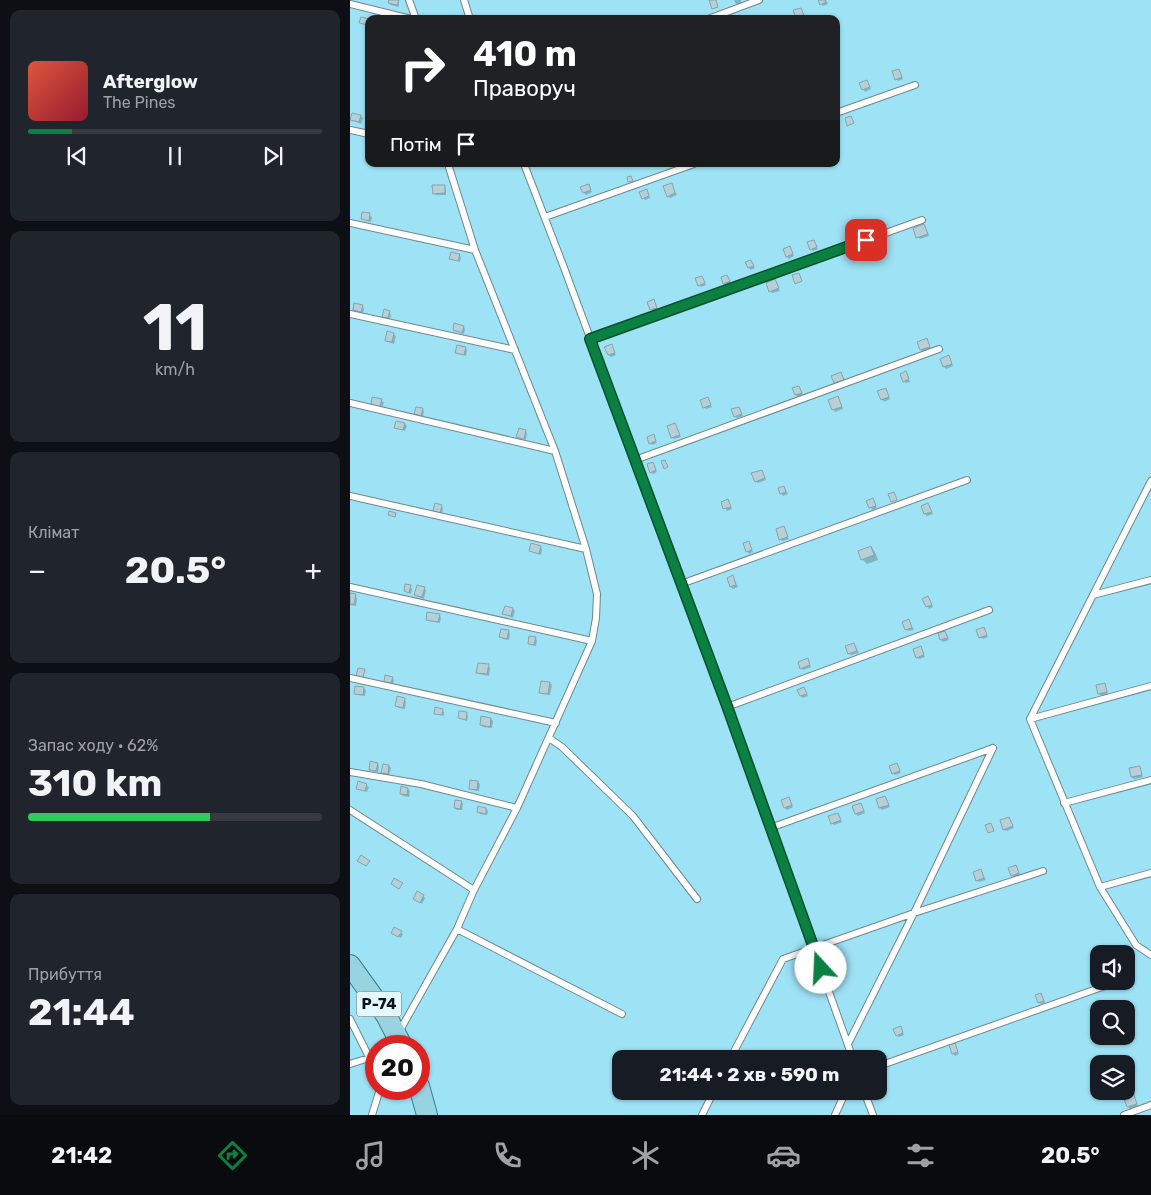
<!DOCTYPE html>
<html lang="uk">
<meta charset="utf-8">
<style>
body{margin:0;font-family:Rubik,sans-serif;background:#20242c;color:#f1f3f6;height:100vh;display:flex;flex-direction:column;font-size:19px;white-space:nowrap}
*{box-sizing:border-box;margin:0}
p{font-size:16px;color:#9ea1a6}
.icon{flex:none;width:28px;height:28px;fill:none;stroke:currentColor;stroke-width:2;stroke-linecap:round;stroke-linejoin:round}
.map{position:relative;flex:1;overflow:hidden}
.details{display:flex;flex-direction:column;gap:10px;padding:10px;background:#0d0f14;width:350px}
.details>*{flex:none}
.top-card{position:absolute;left:15px;top:15px;width:475px;height:152px;border-radius:10px;box-shadow:0 1px 4px #0004;background:#202124;color:#fff;overflow:hidden}
.buttons{position:absolute;left:740px;top:945px;display:grid;gap:10px}
.buttons a{display:grid;place-items:center;width:45px;height:45px;border-radius:10px;background:#171b24;box-shadow:0 1px 4px #0004;font-size:25px}
.speed{position:absolute;left:15px;top:1035px;display:flex;gap:10px;font-size:25px;font-weight:700;text-align:center}
.speed>*{display:grid;place-content:center;width:65px;height:65px;border-radius:50%;background:#171b24;box-shadow:0 1px 4px #0004;line-height:1}
.speed .limit{border:8px solid #d22;background:#fff;color:#111}
.pin{position:absolute;display:grid;place-items:center;width:42px;height:42px;color:#fff;margin:-21px;border-radius:10px;box-shadow:0 2px 8px #0006}
.me{position:absolute;width:55px;margin:-28px;rotate:340deg;stroke-linejoin:round;filter:drop-shadow(0 0 4px #0008)}
.turn{display:flex;align-items:center;gap:18px;height:105px;padding:0 25px;font-size:22px}
.turn .icon{width:65px;height:65px;stroke-width:2.5}
.turn b{display:block;font-size:35px;line-height:42px}
.then{display:flex;align-items:center;height:48px;padding:0 25px;background:#0003;gap:10px;font-size:19px}
.big{font-size:38px;font-weight:700;line-height:1.1}
.details .card{flex:1;display:flex;flex-direction:column;justify-content:center;gap:8px;min-width:0;padding:0 18px;border-radius:10px;background:#20242c}
.details .dial{align-items:center;gap:0}
.dial b{font-size:65px;line-height:1}
.song{display:flex;align-items:center;gap:15px}
.cover{width:60px;height:60px;border-radius:8px;background:linear-gradient(135deg,hsl(10 70% 55%),hsl(350 70% 35%))}
.played{height:5px;border-radius:2px;background:linear-gradient(90deg,#0b8043 15%,#363941 15%)}
.keys{display:flex;justify-content:space-around;direction:ltr}
.heat{display:flex;justify-content:space-between;align-items:center;font-size:28px;direction:ltr}
.charge{height:8px;border-radius:4px;background:linear-gradient(90deg,#34c759 62%,#363941 0)}
.trip{position:absolute;left:262px;top:1050px;width:275px;height:50px;border-radius:10px;background:#171b24;box-shadow:0 1px 4px #0004;font-weight:700;line-height:50px;text-align:center}
.menu{display:flex;height:80px;justify-content:space-around;align-items:center;background:#090b0e;color:#9ea1a6}
.menu .icon{width:35px;height:35px}
.menu .on{color:#0b8043}
.menu b{font-size:22px;color:#f1f3f6}
main{display:flex;flex:1;min-height:0}
.map>svg:first-child{display:block}
.green{fill:#9ee2f5;fill-rule:evenodd}
.shadow{fill:#0003}
.building{fill:#b6d0d7;stroke:#8aa2a9}
.lines{fill:none;stroke-linecap:round;stroke-linejoin:round}
.service-casing{stroke:#6f878e;stroke-width:8}
.primary-casing{stroke:#3a7e8e;stroke-width:22}
.service{stroke:#fff;stroke-width:6}
.primary{stroke:#98d3e2;stroke-width:20}
.route-casing{stroke:#07532c;stroke-width:12}
.route{stroke:#0b8043;stroke-width:9}
.labels{text-anchor:middle;dominant-baseline:central;stroke-width:4.5;stroke-linejoin:round;paint-order:stroke}
.shield{fill:#e4f9ff;stroke:#4d595d;stroke-width:1}
.shield-label{font-size:15px;font-weight:bold;fill:#0c1518}
</style>
<main>
<section class="details">
<div class="card">
<div class="song"><i class="cover"></i><div><b>Afterglow</b><p>The Pines</p></div></div>
<div class="played"></div>
<div class="keys"><svg class="icon" aria-label="previous" viewBox="0 0 24 24"><path d="M18 5L8 12l10 7zM5 5v14"/></svg><svg class="icon" aria-label="pause" viewBox="0 0 24 24"><path d="M8 5v14M16 5v14"/></svg><svg class="icon" aria-label="next" viewBox="0 0 24 24"><path d="M6 5l10 7-10 7zM19 5v14"/></svg></div>
</div>
<div class="card dial"><b>11</b><p>km/h</p></div>
<div class="card"><p>Клімат</p>
<div class="heat"><a>−</a><b class="big">20.5°</b><a>+</a></div>
</div>
<div class="card"><p>Запас ходу · 62%</p><b class="big">310 km</b><div class="charge"></div></div>
<div class="card"><p>Прибуття</p><b class="big">21:44</b></div>
</section>
<div class="map">
<svg width="801" height="1115" viewBox="0 0 801 1115">
<rect width="100%" height="100%" fill="#d3edf4"/>
<path class="green" d="M0 0H801V1115H0ZM19 19H486V164H19ZM749 954H776V981H749ZM749 1009H776V1036H749ZM26 1046H69V1089H26ZM271 1059H529V1091H271ZM749 1064H776V1091H749Z"/>
<path class="shadow" d="M40 0H49V7L41 5 39 3Z
M384 0H391L392 4 387 6Z
M469 0H476L478 4 473 6Z
M549 70 553 79 548 81 546 79Z
M517 81 521 89 515 92 511 83Z
M11 116 13 118 11 124 2 120Z
M321 185 327 195 320 198 318 196Z
M94 186 96 188V195H86L84 193Z
M238 186 242 192 236 195 234 193Z
M296 190 300 198 295 200 293 198Z
M13 213 22 217 21 222 12 218Z
M574 225 579 236 570 239 568 237Z
M464 241 468 249 463 251 461 249Z
M440 248 444 256 439 259 437 257Z
M109 255 111 257 110 262 101 258Z
M401 261 405 268 401 270 399 268Z
M377 276 381 283 376 285 374 283Z
M352 277 356 285 351 287 349 285Z
M425 281 430 291 422 293 420 291Z
M304 301 308 310 304 312 299 302Z
M12 306 14 308 13 314 4 310Z
M39 312 41 314 40 320 35 318 33 316Z
M113 327 115 329 114 334 104 330Z
M43 334 46 336 44 344 38 342 36 340Z
M577 339 581 349 573 352 571 350Z
M261 346 266 355 261 357 259 355Z
M115 348 117 350 116 356 107 353Z
M598 357 603 366 596 369 594 367Z
M556 373 560 382 556 383 554 381Z
M449 387 453 395 448 397 446 395Z
M535 390 540 399 534 402 529 392Z
M23 398 34 402 32 408 22 404Z
M357 398 362 407 356 409 354 407Z
M489 400 493 409 485 412 479 401Z
M388 408 393 416 387 418 385 416Z
M72 409 74 411 73 417 65 414Z
M55 424 57 426 55 431 46 428Z
M325 425 331 437 324 439 322 437Z
M175 431 177 433 176 440 170 438 168 436Z
M303 436 307 443 302 445 300 443Z
M303 464 307 472 303 474 301 472Z
M412 471 416 480 408 483 406 481Z
M434 487 438 494 433 496 431 493Z
M378 500 382 509 377 511 372 502Z
M518 502H524L527 508 522 510Z
M578 504 583 514 577 516 575 514Z
M91 506 93 508 92 514 84 511Z
M434 528 439 539 432 541 430 539Z
M398 542 403 552 399 554 394 544Z
M190 547 192 549 191 555 180 551Z
M521 547 525 552 528 560 517 564 512 559Z
M383 577 388 587 383 589 381 587Z
M60 587 62 589 61 594 55 591Z
M74 588 76 590 74 599 68 597 66 595Z
M0 595 7 598 6 606 0 605Z
M578 598 583 607 579 609 574 599Z
M163 609 165 611 163 618 154 614Z
M89 615 91 617 90 623 79 621 77 619Z
M559 621 564 630 558 631 556 629Z
M633 628 638 637 633 639 630 637Z
M158 631 160 633 159 640 153 639 151 637Z
M595 632 599 640 593 642 591 640Z
M185 638 187 640 186 646 179 644Z
M504 644 509 653 501 655 499 653Z
M571 648 575 657 569 659 567 657Z
M457 659 461 667 453 670 451 668Z
M138 666 140 668 139 676 129 674 127 672Z
M42 678 44 680 43 685 35 682Z
M192 682 200 683 202 685 200 695 192 694 190 692Z
M754 684 758 694 751 696 749 694Z
M14 688 16 691 15 696 8 695 6 693Z
M454 689 458 696 453 698 451 696Z
M54 699 56 701 55 709 49 708 46 706Z
M92 710 94 712V716L85 713Z
M116 714 118 716 117 721 109 718Z
M141 719 143 721 142 728 133 727 131 725Z
M27 764 29 766 28 772 22 771 20 769Z
M547 765 551 773 545 775 543 773Z
M39 766 41 768 39 775 35 774 33 772Z
M789 767 793 777 784 779 782 777Z
M128 782 130 784 129 791 122 790 120 788Z
M9 783 19 787 17 792 8 788Z
M58 789 60 791 59 797 53 796 51 794Z
M535 797 540 807 532 810 530 808Z
M439 799 443 807 437 810 435 808Z
M111 802 113 804 112 810H107L105 808Z
M512 806 515 813 508 816 506 814Z
M136 809 138 811 137 815 130 814 128 812Z
M488 814 492 822 484 825 482 823Z
M659 818 664 828 656 831 654 829Z
M666 866 670 875 664 877 662 875Z
M631 870 636 880 629 882 627 880Z
M73 896 75 898 72 904 66 900Z
M45 929 53 934 51 938 44 935Z
M691 994 695 1003 691 1004 689 1002Z
M550 1027 554 1035 549 1037 547 1035Z
M604 1045 609 1054 605 1056 603 1054Z
M784 1097 788 1106 780 1109 778 1107Z"/>
<path class="building" d="M39 0H49L47 5 38 3Z
M359 0H366L368 7 362 9Z
M468 0H475L476 2 470 5Z
M451 8 455 18 446 19 443 10Z
M11 17 20 19 18 25 9 23Z
M549 69 552 77 545 80 542 71Z
M517 80 520 87 512 90 509 83Z
M2 113 11 115 9 122 0 120Z
M501 116 504 123 497 126 495 118Z
M281 176 283 181 278 182 277 177Z
M322 183 325 193 317 197 313 186Z
M239 184 241 190 233 193 230 187Z
M82 185H95V193L83 194Z
M297 189 299 196 292 199 289 192Z
M12 212 20 213 19 221 11 219Z
M574 224 578 234 566 238 563 228Z
M464 240 467 247 460 250 457 242Z
M440 246 443 254 436 257 433 249Z
M101 252 110 254 108 261 99 259Z
M401 260 404 266 398 268 395 262Z
M449 273 452 281 445 284 442 275Z
M377 275 380 281 373 284 371 277Z
M352 276 355 283 348 286 345 278Z
M425 279 429 288 419 292 416 283Z
M304 299 307 308 300 310 297 302Z
M4 303 13 305 11 312 3 310Z
M34 309 40 311 38 318 32 317Z
M104 323 114 326 112 333 103 330Z
M37 331 44 333 42 342 35 341Z
M577 338 580 347 570 350 567 342Z
M262 344 265 353 258 355 254 347Z
M107 345 116 347 114 355 105 353Z
M599 355 602 364 593 367 590 359Z
M556 371 559 379 553 382 550 374Z
M491 372 494 380 484 383 481 376Z
M449 386 452 393 445 395 442 388Z
M536 388 539 397 531 400 527 391Z
M488 396 492 407 482 410 478 400Z
M22 397 32 399 30 407 21 405Z
M358 397 361 405 353 408 350 400Z
M66 407 73 408 71 416 64 414Z
M389 407 392 414 384 417 381 409Z
M46 421 55 423 53 430 44 428Z
M325 423 330 435 321 438 317 426Z
M169 428 176 430 174 439 166 437Z
M304 434 306 441 299 444 297 437Z
M315 460 318 467 314 469 311 461Z
M303 462 306 470 300 473 297 464Z
M412 470 415 478 405 482 401 473Z
M434 486 436 492 430 494 428 488Z
M544 492 547 500 541 502 538 494Z
M523 498 526 506 519 508 516 501Z
M378 499 381 507 373 509 371 502Z
M85 503 92 505 90 513 83 511Z
M578 503 582 512 574 514 571 506Z
M39 511 46 513 45 517 38 515Z
M434 526 438 537 429 540 426 529Z
M399 541 402 550 396 552 393 543Z
M181 543 191 546 189 554 179 551Z
M521 546 524 555 511 560 508 551Z
M383 575 386 585 380 587 377 578Z
M55 584 61 585 59 593 54 591Z
M67 585 75 587 72 597 64 595Z
M0 593 6 594 4 604H0Z
M578 596 582 605 576 607 572 599Z
M155 606 163 608 161 616 152 614Z
M77 612 90 614 88 622 76 620Z
M559 619 562 628 555 630 552 622Z
M634 627 637 635 629 638 626 630Z
M151 629 159 630 157 639 149 637Z
M595 631 598 638 590 640 588 633Z
M179 636 186 637 184 645 178 644Z
M504 643 507 651 498 654 495 646Z
M571 646 574 655 566 658 563 649Z
M458 658 460 665 450 669 448 662Z
M128 663 139 664 137 674 126 673Z
M8 668 15 669 13 678 6 677Z
M35 675 43 677 41 683 34 682Z
M191 681 200 682 198 694 189 693Z
M755 683 757 692 748 694 746 685Z
M5 686 14 687 13 695 4 694Z
M454 687 457 694 450 696 447 690Z
M47 696 55 698 53 708 45 706Z
M85 707 93 709 92 715 84 714Z
M109 711 117 712 116 720 108 718Z
M131 716 141 718 140 727 130 725Z
M20 761 28 763 26 771 19 770Z
M547 763 550 771 542 774 539 766Z
M33 764 39 765 38 774 31 773Z
M790 766 792 775 781 777 779 768Z
M120 780 128 781 127 790 119 789Z
M8 781 17 784 15 791 6 789Z
M51 786 58 788 57 795 50 794Z
M535 796 539 805 529 808 526 799Z
M439 797 442 805 434 808 431 800Z
M105 800 112 801 110 809 104 808Z
M511 803 514 811 505 814 502 806Z
M128 806 136 808V814L127 812Z
M488 813 491 820 481 824 478 816Z
M659 817 663 826 653 830 650 820Z
M641 823 644 831 638 833 635 825Z
M11 855 20 861 16 866 7 861Z
M666 865 669 873 661 876 658 868Z
M631 869 634 878 626 881 623 872Z
M44 878 53 883 49 889 41 884Z
M67 891 74 895 70 903 63 899Z
M44 927 52 931 48 937 41 933Z
M691 993 694 1001 688 1003 685 995Z
M551 1026 553 1033 546 1036 543 1029Z
M605 1043 608 1052 602 1054 599 1045Z
M784 1095 787 1104 777 1107 774 1099Z"/>
<g class="lines">
<defs>
<path id="service" d="M59 0 66 19
M114 0 120 19
M0 4 61 19
M358 19 409 0
M486 113 565 85
M0 130 19 134
M174 164 213 265 377 707 503 1059
M195 217 344 164
M0 223 125 250
M0 314 165 350
M240 339 572 220
M0 403 205 451
M285 460 589 349
M801 481 680 719 750 887 786 945 801 955
M0 496 236 549
M331 584 617 480
M0 587 242 641
M743 595 801 580
M0 678 206 723
M377 707 639 610
M680 719 801 686
M199 738 212 747 283 816 347 899
M0 772 71 784 167 808
M714 803 801 780
M0 810 124 890
M420 828 643 748
M750 887 801 873
M107 929 272 1014
M776 979 777 978
M0 1019 26 1071
M49 1032 107 929 124 890 167 808 242 641 246 618 247 594 236 549 205 451 125 250 98 164
M498 1044 564 913 643 748
M380 1059 433 959 564 913 693 871
M0 1064 19 1058
M529 1066 769 981
M514 1091 523 1115
M22 1115 30 1089
M352 1115 364 1091
M485 1115 496 1091
M774 1115 801 1105"/>
<path id="primary" d="M0 965 36 1015 52 1046
M69 1086 77 1115"/>
</defs>
<use href="#service" class="service-casing"/>
<use href="#primary" class="primary-casing"/>
<use href="#service" class="service"/>
<use href="#primary" class="primary"/>
</g>
<g class="lines">
<defs>
<path id="route" d="M471 968 377 706 240 339 516 240"/>
</defs>
<use href="#route" class="route-casing"/>
<use href="#route" class="route"/>
</g>
<g class="labels">
<rect class="shield" x="6.5" y="991.5" width="45" height="25" rx="4"/>
<g class="shield-label">
<text x="29" y="1004">Р-74</text>
</g>
</g>
</svg>
<div class="buttons">
<a><svg class="icon" aria-label="sound" viewBox="0 0 24 24"><path d="M4 9h4l5-4v14l-5-4H4zM17 9q2 3 0 6"/></svg></a>
<a><svg class="icon" aria-label="search" viewBox="0 0 24 24"><circle cx="10" cy="10" r="6"/><path d="M15 15l6 6"/></svg></a>
<a><svg class="icon" aria-label="layers" viewBox="0 0 24 24"><path d="M12 4l9 5-9 5-9-5zM3 14l9 5 9-5"/></svg></a>
</div>
<div class="speed"><div class="limit">20</div></div>
<div class="pin" style="left:516px;top:240px;background:#d93025"><svg class="icon" aria-label="arrive" viewBox="0 0 24 24"><path d="M6 21V4h12l-3 4 3 4H6"/></svg></div>
<svg class="me" style="left:471px;top:968px" viewBox="-20 -20 40 40"><circle r="19" fill="#fff"/><path d="M0-13L10 11 0 6-10 11z" fill="#0b8043"/></svg>
<div class="trip">21:44 · 2 хв · 590 m</div>
<div class="top-card">
<div class="turn"><svg class="icon" aria-label="right" viewBox="0 0 24 24"><path d="M7 20v-9h11M14 6l5 5-5 5"/></svg><div><b>410 m</b>Праворуч</div></div>
<div class="then">Потім<svg class="icon" aria-label="arrive" viewBox="0 0 24 24"><path d="M6 21V4h12l-3 4 3 4H6"/></svg></div>
</div>
</div>
</main>
<nav class="menu">
<b>21:42</b>
<svg class="icon on" aria-label="directions" viewBox="0 0 24 24"><path d="M12 3l9 9-9 9-9-9zM9 14v-3h6M13 9l2 2-2 2"/></svg>
<svg class="icon" aria-label="music" viewBox="0 0 24 24"><path d="M9 18V5l10-2v13"/><circle cx="6" cy="18" r="3"/><circle cx="16" cy="16" r="3"/></svg>
<svg class="icon" aria-label="phone" viewBox="0 0 24 24"><path d="M5 4h4l2 5-3 2q2 4 5 5l2-3 5 2v4C11 20 4 13 5 4z"/></svg>
<svg class="icon" aria-label="climate" viewBox="0 0 24 24"><path d="M12 3v18M4 7l16 10M4 17L20 7"/></svg>
<svg class="icon" aria-label="car" viewBox="0 0 24 24"><path d="M5 17H2v-5l4-1 3-4h7l3 4 3 1v5h-3M9 17h6M6 11h13"/><circle cx="7" cy="17" r="2"/><circle cx="17" cy="17" r="2"/></svg>
<svg class="icon" aria-label="filters" viewBox="0 0 24 24"><path d="M4 7h16M4 17h16"/><circle cx="9" cy="7" r="2"/><circle cx="15" cy="17" r="2"/></svg>
<b>20.5°</b>
</nav>
